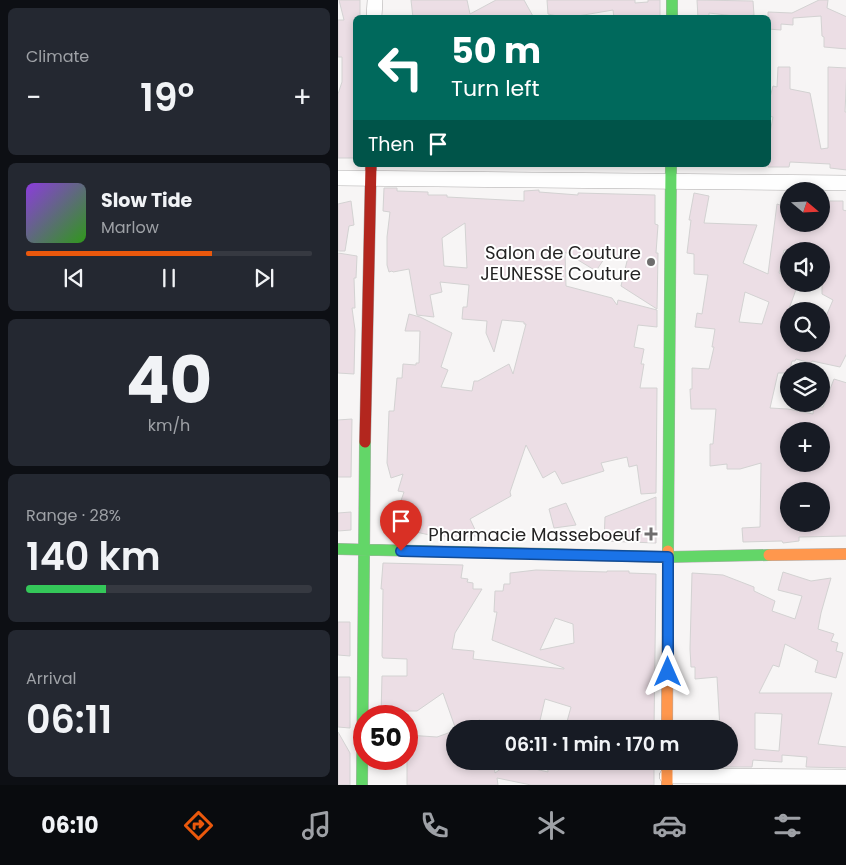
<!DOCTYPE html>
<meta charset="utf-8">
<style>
body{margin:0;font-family:Poppins,sans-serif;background:#242831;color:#f1f3f6;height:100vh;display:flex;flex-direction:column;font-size:19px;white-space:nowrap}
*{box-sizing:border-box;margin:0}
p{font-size:16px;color:#9ea1a6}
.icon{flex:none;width:28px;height:28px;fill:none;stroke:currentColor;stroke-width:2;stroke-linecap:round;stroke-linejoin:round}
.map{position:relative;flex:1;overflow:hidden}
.panel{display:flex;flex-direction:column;gap:8px;padding:8px;background:#0d0f14;width:338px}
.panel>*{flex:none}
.top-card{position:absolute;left:15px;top:15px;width:418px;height:152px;border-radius:8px;box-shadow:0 2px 8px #0003;background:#00695c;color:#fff;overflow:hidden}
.needle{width:32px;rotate:109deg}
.tools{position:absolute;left:442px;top:182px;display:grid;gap:10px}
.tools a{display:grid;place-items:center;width:50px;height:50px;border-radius:50%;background:#171b24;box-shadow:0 2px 8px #0003;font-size:25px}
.speed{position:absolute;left:15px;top:705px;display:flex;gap:10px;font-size:25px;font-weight:700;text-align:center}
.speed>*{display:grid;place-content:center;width:65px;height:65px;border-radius:50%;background:#171b24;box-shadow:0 2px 8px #0003;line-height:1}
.speed .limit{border:8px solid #d22;background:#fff;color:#111}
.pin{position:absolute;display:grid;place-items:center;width:42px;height:42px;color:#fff;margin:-51px -21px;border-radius:50% 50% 50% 0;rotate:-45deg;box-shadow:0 0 5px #0007}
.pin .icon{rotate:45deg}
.me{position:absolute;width:55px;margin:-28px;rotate:0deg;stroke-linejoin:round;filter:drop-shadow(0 0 4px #0008)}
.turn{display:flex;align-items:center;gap:18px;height:105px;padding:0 15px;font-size:22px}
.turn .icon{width:65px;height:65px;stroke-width:2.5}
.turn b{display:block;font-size:35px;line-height:42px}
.then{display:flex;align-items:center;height:48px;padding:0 15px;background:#0003;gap:10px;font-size:19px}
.big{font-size:38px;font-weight:600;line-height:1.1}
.panel .card{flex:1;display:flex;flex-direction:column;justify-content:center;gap:8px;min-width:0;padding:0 18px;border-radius:8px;background:#242831}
.panel .dial{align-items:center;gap:0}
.dial b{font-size:65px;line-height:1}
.song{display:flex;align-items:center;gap:15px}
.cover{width:60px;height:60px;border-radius:8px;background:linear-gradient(135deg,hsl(270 70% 55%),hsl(110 70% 35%))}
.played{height:5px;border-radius:2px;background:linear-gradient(90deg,#ea580c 65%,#363941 65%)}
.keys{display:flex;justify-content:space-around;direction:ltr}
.heat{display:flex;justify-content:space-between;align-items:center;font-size:28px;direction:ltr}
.charge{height:8px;border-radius:4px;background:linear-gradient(90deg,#34c759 28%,#363941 0)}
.trip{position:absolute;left:108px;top:720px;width:292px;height:50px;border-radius:25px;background:#171b24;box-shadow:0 2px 8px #0003;font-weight:600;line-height:50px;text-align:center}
.dock{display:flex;height:80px;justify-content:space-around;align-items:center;background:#090b0e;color:#9ea1a6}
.dock .icon{width:35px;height:35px}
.dock .on{color:#ea580c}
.dock b{font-size:22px;color:#f1f3f6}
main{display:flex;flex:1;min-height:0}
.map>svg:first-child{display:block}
.building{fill:#ecdee5;stroke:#d3d2d2;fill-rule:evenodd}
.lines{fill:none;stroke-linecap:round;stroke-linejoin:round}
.street-casing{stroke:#aeacac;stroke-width:16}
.fast-casing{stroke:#aeacac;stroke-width:12}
.slow-casing{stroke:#aeacac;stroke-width:12}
.jam-casing{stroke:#aeacac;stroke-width:12}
.street{stroke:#fefefe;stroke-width:15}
.fast{stroke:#63d668;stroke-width:11}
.slow{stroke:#ff974d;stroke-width:11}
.jam{stroke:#b3261e;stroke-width:11}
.route-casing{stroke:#114b97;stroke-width:12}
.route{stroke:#1a73e8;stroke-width:9}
.poi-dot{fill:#6e6d6d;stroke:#fff;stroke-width:2}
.labels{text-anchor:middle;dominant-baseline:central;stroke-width:4;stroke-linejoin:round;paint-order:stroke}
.poi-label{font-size:18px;fill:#252424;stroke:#fff;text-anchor:end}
</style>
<main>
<section class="panel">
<div class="card"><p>Climate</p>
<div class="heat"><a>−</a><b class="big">19°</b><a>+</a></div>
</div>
<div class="card">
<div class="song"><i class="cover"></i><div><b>Slow Tide</b><p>Marlow</p></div></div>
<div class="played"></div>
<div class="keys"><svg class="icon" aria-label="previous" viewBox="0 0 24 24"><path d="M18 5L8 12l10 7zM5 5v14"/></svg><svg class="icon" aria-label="pause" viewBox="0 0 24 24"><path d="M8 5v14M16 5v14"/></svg><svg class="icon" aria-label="next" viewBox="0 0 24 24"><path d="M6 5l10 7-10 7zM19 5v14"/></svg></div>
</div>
<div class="card dial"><b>40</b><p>km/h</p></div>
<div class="card"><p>Range · 28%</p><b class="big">140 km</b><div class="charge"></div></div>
<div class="card"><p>Arrival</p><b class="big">06:11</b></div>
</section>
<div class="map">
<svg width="509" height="785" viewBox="0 0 509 785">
<rect width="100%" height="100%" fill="#f7f5f5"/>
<path class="building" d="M1 0H22V18H18V158H0V94L4 82V57H0V20H6Z
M73 0H129L132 14 158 0H186L196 18H75Z
M209 0H297V3L310 2V0H322V18H276L275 10 228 18 210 14Z
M359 0 415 1 416 15 405 17 371 13V18H360Z
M481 0H490L489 8 509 17V49L486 47V37L484 36 483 16 455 18V25L443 24V30L430 29V12L454 13Z
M440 67H452V89L472 93 483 149 490 148V67L509 68 507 112H509V170L492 168V164L452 162 451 167H430V143L435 117 430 116V105L435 86 439 87Z
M46 188H59V191L90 192V195H109V197L186 201V191L201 190V192L240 195V193L317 195V224L320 225 318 253H320L319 309 283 286 290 257 268 256 258 271 227 252 228 286 274 298 279 305 280 300 319 310V327L300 325 296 347 306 349 303 364H306L302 388H319L318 493 303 494 299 465 291 467 289 457 263 463 266 471 224 484 217 471 205 478 188 445 172 492 173 496 132 519 140 536H96L78 532 80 525 57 518 66 492 60 491 65 474 53 478 49 463 51 411H56L59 378H64L65 364 78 365V363H81L82 331H67L71 314 82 317 114 333 103 367 110 370 103 387 134 391 136 381H140L171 364 175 374 188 324H186V322L164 320 156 352 148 333 149 321 124 319 125 307H129L131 285 102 282 104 292 92 295 96 317 79 315 71 269 55 272 54 271 51 272 49 265V237L52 212 45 211ZM127 223 129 268 106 266 104 238Z
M356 193 371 196 366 223 419 225 405 263 430 274 439 204 451 208V224H484V201H505V210L509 211V353L502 367 474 361 473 363 458 359 457 361H454L451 373H440L432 408 450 409 475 414 476 406 485 407 496 379 509 383V536L461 537V541L445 543 444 541 405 542 404 528 422 527 423 463 402 469H389V464L372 466V444H375L378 409H353L352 389H354V368L371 369 376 347H374L377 329 357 327 359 313 364 314 370 275 356 274V254L349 253 353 220H351ZM446 250 453 251H484V294L495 300 486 321 490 323 484 337V344H451V336L443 331 460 284H451V278L441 273ZM407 292 431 302 424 324 401 322ZM450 431H484V464H451ZM451 491H484V524H451Z
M13 201 16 225 11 226 7 251H0V204Z
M0 253 19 256 18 278H16L17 308H14L17 330 16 374 0 373Z
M14 419 13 477H0V420Z
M318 497V543L266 541 267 517Z
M228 503 238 525 216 528 211 509Z
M13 512V530L0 531V513Z
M45 563 125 565 123 578 130 579 129 582 135 583V589H144L117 633 114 649 136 651 135 659 226 669V668L154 640 159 612H156L157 591H165L166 584H172V573L198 570 269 572V571H291V573L318 574 316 729H227L233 707 207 699 200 729H145L142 720 117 727 105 693 79 711H63V716H43L44 676H69V659L45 658 44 656 45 589H43ZM217 618 235 624 236 643 202 650Z
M445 572 473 581 493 578 483 613 480 629 496 634 493 641 500 643 498 651 505 653 498 678 477 672 480 661 447 644 441 667 435 665 421 693H494L480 744 509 747V768L468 767 469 757 444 755V762L415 760 414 767H384V761H391V729H382L379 677 357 679V667H353L352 649 354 573 385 575 416 587V591L437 601 434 611 457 619 464 596 440 590ZM417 713 444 714 441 751 417 749Z
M0 622H12V656L0 655Z
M0 677H12V728L0 727Z
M116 731V761H137L138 765 148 761H155L157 773 171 763 210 772 209 761H316V785H193L159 778 160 785H69V735L99 737Z
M0 732 12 753V785H0Z"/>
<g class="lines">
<defs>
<path id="street" d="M36 18 37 0
M0 178 509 183
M329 776 509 777"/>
<path id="fast" d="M334 0V18
M0 549 330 557 431 555
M330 551 333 165
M24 785 27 442"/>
<path id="slow" d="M431 555 509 554
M329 729 330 551
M329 761V785"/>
<path id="jam" d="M27 442 33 165"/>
</defs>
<use href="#street" class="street-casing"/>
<use href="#fast" class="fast-casing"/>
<use href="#slow" class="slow-casing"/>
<use href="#jam" class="jam-casing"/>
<use href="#street" class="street"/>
<use href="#fast" class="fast"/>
<use href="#slow" class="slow"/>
<use href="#jam" class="jam"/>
</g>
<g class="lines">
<defs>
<path id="route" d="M63 551 330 557V672"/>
</defs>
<use href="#route" class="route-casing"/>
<use href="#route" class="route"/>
</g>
<g class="poi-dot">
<circle cx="313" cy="262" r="5"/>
<path d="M310.5 526.5h5v5h5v5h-5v5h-5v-5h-5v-5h5z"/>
</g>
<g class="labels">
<g class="poi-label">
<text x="303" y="252">Salon de Couture<tspan x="303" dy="21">JEUNESSE Couture</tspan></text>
<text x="303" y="534">Pharmacie Masseboeuf</text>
</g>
</g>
</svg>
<div class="tools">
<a><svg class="needle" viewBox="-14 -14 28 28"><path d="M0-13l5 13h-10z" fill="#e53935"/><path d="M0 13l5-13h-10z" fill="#9ea1a6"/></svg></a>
<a><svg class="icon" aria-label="sound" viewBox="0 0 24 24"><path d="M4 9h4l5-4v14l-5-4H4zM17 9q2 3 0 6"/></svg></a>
<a><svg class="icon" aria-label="search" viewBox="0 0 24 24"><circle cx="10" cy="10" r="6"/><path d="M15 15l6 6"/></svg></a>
<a><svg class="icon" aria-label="layers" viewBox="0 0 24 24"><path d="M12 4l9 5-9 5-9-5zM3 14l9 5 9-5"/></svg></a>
<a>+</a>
<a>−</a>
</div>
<div class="speed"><div class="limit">50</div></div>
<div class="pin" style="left:63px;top:551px;background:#d93025"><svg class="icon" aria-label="arrive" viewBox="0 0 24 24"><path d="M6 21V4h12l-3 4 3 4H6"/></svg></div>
<svg class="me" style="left:330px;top:672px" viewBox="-20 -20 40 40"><path d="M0-17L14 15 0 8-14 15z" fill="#1a73e8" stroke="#fff" stroke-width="4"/></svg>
<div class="trip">06:11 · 1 min · 170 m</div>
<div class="top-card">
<div class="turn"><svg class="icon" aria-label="left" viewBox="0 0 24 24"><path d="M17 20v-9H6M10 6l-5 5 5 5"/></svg><div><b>50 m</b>Turn left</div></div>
<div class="then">Then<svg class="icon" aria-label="arrive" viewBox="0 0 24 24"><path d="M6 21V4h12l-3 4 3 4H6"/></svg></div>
</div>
</div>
</main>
<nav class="dock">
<b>06:10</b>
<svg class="icon on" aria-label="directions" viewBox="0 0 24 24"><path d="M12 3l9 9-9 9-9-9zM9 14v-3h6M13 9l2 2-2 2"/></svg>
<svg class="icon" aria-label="music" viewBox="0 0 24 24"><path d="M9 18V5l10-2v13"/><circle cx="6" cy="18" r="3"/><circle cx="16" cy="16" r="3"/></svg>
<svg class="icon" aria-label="phone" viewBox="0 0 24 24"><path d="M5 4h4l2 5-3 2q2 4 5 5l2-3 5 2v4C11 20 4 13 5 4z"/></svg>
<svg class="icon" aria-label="climate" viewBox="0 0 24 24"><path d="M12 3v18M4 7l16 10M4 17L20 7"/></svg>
<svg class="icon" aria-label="car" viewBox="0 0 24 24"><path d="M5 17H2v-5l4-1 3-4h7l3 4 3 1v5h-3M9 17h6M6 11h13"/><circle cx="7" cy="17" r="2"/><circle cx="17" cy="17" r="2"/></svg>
<svg class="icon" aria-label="filters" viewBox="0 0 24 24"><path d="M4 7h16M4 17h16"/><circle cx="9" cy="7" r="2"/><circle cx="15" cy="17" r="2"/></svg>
</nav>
